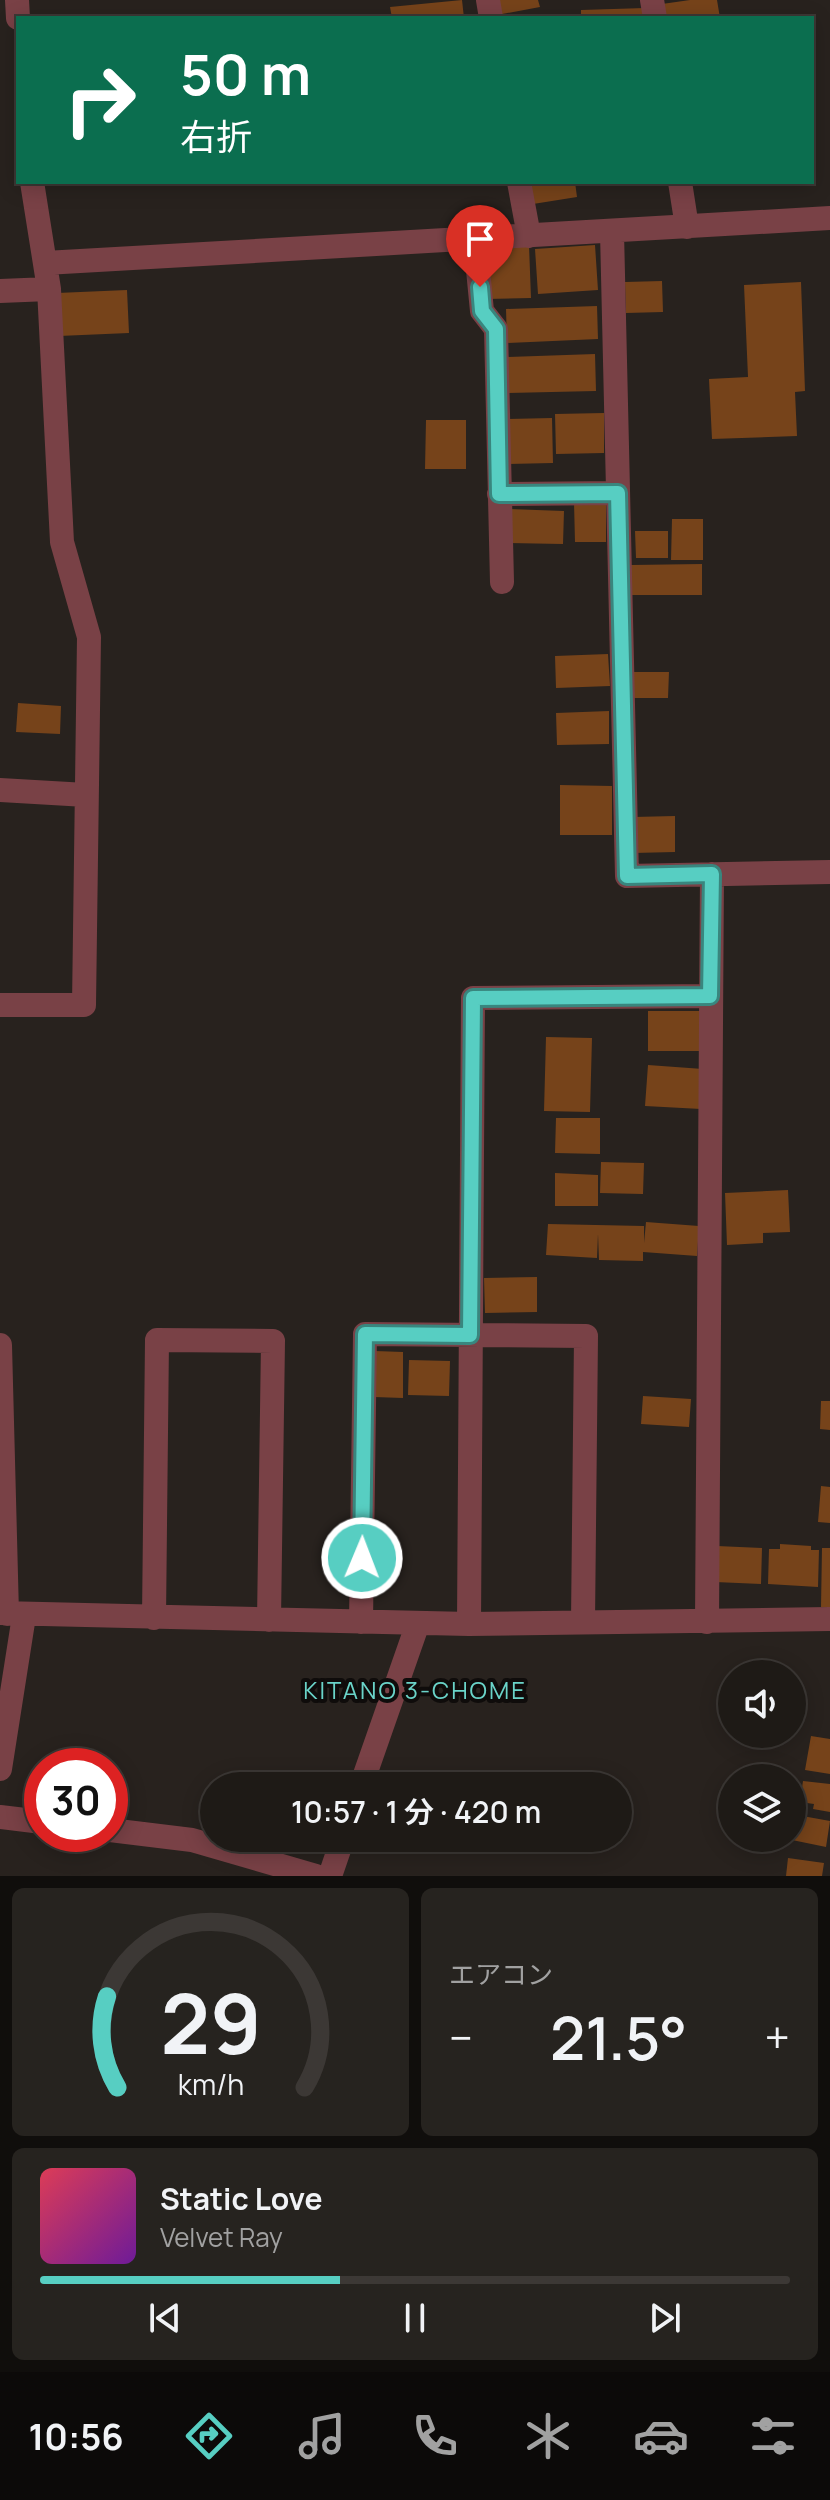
<!DOCTYPE html>
<html lang="ja">
<meta charset="utf-8">
<style>
body{margin:0;font-family:Manrope,"Noto Sans JP",sans-serif;background:#26231f;color:#f1f3f6;height:100vh;display:flex;flex-direction:column;font-size:30px;white-space:nowrap}
*{box-sizing:border-box;margin:0}
p{font-size:26px;color:#a1a1a1}
.icon{flex:none;width:44px;height:44px;fill:none;stroke:currentColor;stroke-width:2;stroke-linecap:round;stroke-linejoin:round}
.map{position:relative;height:1876px;overflow:hidden}
.drawer{display:flex;flex-direction:column;gap:12px;padding:12px;background:#100e0c;flex:1}
.drawer>*{flex:none}
.guide{position:absolute;left:16px;top:16px;width:798px;height:168px;border-radius:0px;box-shadow:0 4px 20px #0003,0 0 0 2px #3c3835;background:#0b6e4f;color:#fff;overflow:hidden}
.fabs{position:absolute;left:718px;top:1660px;display:grid;gap:16px}
.fabs a{display:grid;place-items:center;width:88px;height:88px;border-radius:50%;background:#1e1a16;box-shadow:0 4px 20px #0003,0 0 0 2px #3c3835;font-size:40px}
.speed{position:absolute;left:24px;top:1748px;display:flex;gap:16px;font-size:40px;font-weight:700;text-align:center}
.speed>*{display:grid;place-content:center;width:104px;height:104px;border-radius:50%;background:#1e1a16;box-shadow:0 4px 20px #0003,0 0 0 2px #3c3835;line-height:1}
.speed .limit{border:12px solid #d22;background:#fff;color:#111}
.pin{position:absolute;display:grid;place-items:center;width:68px;height:68px;color:#fff;margin:-82px -34px;border-radius:50% 50% 50% 0;rotate:-45deg;box-shadow:0 0 8px #0007}
.pin .icon{rotate:45deg}
.me{position:absolute;width:88px;margin:-44px;rotate:1deg;stroke-linejoin:round;filter:drop-shadow(0 0 6px #0008)}
.turn{display:flex;align-items:center;gap:28px;height:168px;padding:0 32px;font-size:36px}
.turn .icon{width:104px;height:104px;stroke-width:2.5}
.turn b{display:block;font-size:56px;line-height:68px}
.big{font-size:60px;font-weight:600;line-height:1.1}
.drawer .card{flex:1;display:flex;flex-direction:column;justify-content:center;gap:12px;min-width:0;padding:0 28px;border-radius:12px;background:#26231f}
.drawer .dial{align-items:center;gap:0}
.dial svg{height:208px;overflow:visible;fill:none;stroke:#3c3835;stroke-width:7;stroke-linecap:round;text-anchor:middle}
.dial text{fill:#f1f3f6;stroke:none}
.song{display:flex;align-items:center;gap:24px}
.cover{width:96px;height:96px;border-radius:12px;background:linear-gradient(135deg,hsl(350 70% 55%),hsl(280 70% 35%))}
.played{height:8px;border-radius:4px;background:linear-gradient(90deg,#57cec2 40%,#3c3835 40%)}
.keys{display:flex;justify-content:space-around;direction:ltr}
.heat{display:flex;justify-content:space-between;align-items:center;font-size:44px;direction:ltr}
.drawer .tiles{flex:1;display:grid;gap:12px;grid-template-columns:1fr 1fr}
.card:last-child{grid-column:span 2}
.trip{position:absolute;left:200px;top:1772px;width:432px;height:80px;border-radius:40px;background:#1e1a16;box-shadow:0 4px 20px #0003,0 0 0 2px #3c3835;font-weight:600;line-height:80px;text-align:center}
.dock{display:flex;height:128px;justify-content:space-around;align-items:center;background:#0c0a09;color:#a1a1a1}
.dock .icon{width:56px;height:56px}
.dock .current{color:#57cec2}
.dock b{font-size:36px;color:#f1f3f6}
.map>svg:first-child{display:block}
.building{fill:#76431a}
.lines{fill:none;stroke-linecap:round;stroke-linejoin:round}
.minor{stroke:#794146;stroke-width:24}
.route-casing{stroke:#39867e;stroke-width:20}
.route{stroke:#57cec2;stroke-width:14}
.labels{text-anchor:middle;dominant-baseline:central;stroke-width:8;stroke-linejoin:round;paint-order:stroke}
.neighbourhood-label{font-size:24px;letter-spacing:2px;fill:#6ad4c9;stroke:#0f0c0b}
</style>
<div class="map">
<svg width="830" height="1876" viewBox="0 0 830 1876">
<rect width="100%" height="100%" fill="#28221e"/>
<path class="building" d="M462 0 464 18H392L390 7Z
M499 0H538L540 7 502 14Z
M690 0H717L720 18H664L662 4Z
M645 8V18H581V10Z
M530 182H575L577 197 533 204Z
M529 245 531 298 486 299 483 247Z
M595 245 598 290 538 294 535 249Z
M662 281 663 312 626 313 625 282Z
M801 282 805 391 795 392 797 436 712 439 709 379 748 377 744 285Z
M127 290 129 333 59 336 57 293Z
M597 306 598 339 507 343 506 309Z
M595 354 596 391 506 393 505 357Z
M604 413V453L556 454 555 414Z
M552 418 553 463 508 464 507 419Z
M426 420H466V469H425Z
M606 501V542H575L574 502Z
M509 509 564 511 563 544 508 543Z
M672 519H703V560H671Z
M635 531H668V558H636Z
M702 564V595H631V565Z
M608 654 610 686 556 688 555 656Z
M634 672H669L668 698H634Z
M18 703 61 706 60 734 16 732Z
M609 711V744L557 745 556 713Z
M560 785 612 786V835H560Z
M675 816V852L633 853V817Z
M648 1011H700V1051H648Z
M546 1037 592 1038 590 1112 544 1111Z
M648 1065 703 1069 701 1109 645 1106Z
M556 1118H600V1154L555 1153Z
M601 1162 644 1163 643 1194 600 1193Z
M555 1173 598 1175V1206H555Z
M788 1190 790 1232 763 1233V1243L727 1245 725 1193Z
M646 1222 699 1226 697 1256 643 1252V1261L599 1260 598 1234 597 1258 546 1255 548 1224 644 1226V1243Z
M537 1277V1312L485 1313 484 1278Z
M375 1351 403 1352V1398L374 1397Z
M409 1360 450 1361 449 1396 408 1395Z
M643 1396 691 1399 689 1427 641 1424Z
M821 1401H830V1430L820 1429Z
M821 1486 830 1487V1523L818 1522Z
M780 1544 811 1546V1550H819L818 1587 768 1584 769 1549H780Z
M717 1546 762 1548 761 1584 715 1582Z
M822 1548H830V1607H821Z
M811 1736 830 1739V1774L805 1770Z
M803 1781 830 1784V1812L813 1809 814 1804 800 1802Z
M797 1815 830 1821 826 1847 792 1840Z
M788 1858 824 1863 822 1876H786Z"/>
<g class="lines">
<path class="minor" d="M17 0 18 18
M488 0 491 18
M652 0 655 18
M519 182 529 236
M680 182 687 227
M612 232 627 876 830 872
M475 239 482 311 496 329 502 582
M45 263 830 218
M0 291 49 289
M499 494 618 493
M0 790 86 795
M0 1005H84L89 637 62 542 49 289 32 182
M0 1345 7 1614
M0 1613 469 1624 830 1619
M154 1618 157 1340 273 1341 269 1620
M361 1622 365 1334 586 1336 583 1622
M707 1622 712 874
M469 1624 473 998 710 996
M0 1769 24 1616
M361 1786 418 1623
M0 1817 42 1822
M110 1830 192 1840 316 1876
M330 1876 343 1838"/>
</g>
<g class="lines">
<defs>
<path id="route" d="M362 1558 365 1334 470 1335 473 998 710 996 712 874 627 876 618 493 499 494 496 329 482 311 480 287"/>
</defs>
<use href="#route" class="route-casing"/>
<use href="#route" class="route"/>
</g>
<g class="labels">
<g class="neighbourhood-label">
<text x="415" y="1689">KITANO 3-CHOME</text>
</g>
</g>
</svg>
<div class="fabs">
<a><svg class="icon" aria-label="sound" viewBox="0 0 24 24"><path d="M4 9h4l5-4v14l-5-4H4zM17 9q2 3 0 6"/></svg></a>
<a><svg class="icon" aria-label="layers" viewBox="0 0 24 24"><path d="M12 4l9 5-9 5-9-5zM3 14l9 5 9-5"/></svg></a>
</div>
<div class="speed"><div class="limit">30</div></div>
<div class="pin" style="left:480px;top:287px;background:#d93025"><svg class="icon" aria-label="arrive" viewBox="0 0 24 24"><path d="M6 21V4h12l-3 4 3 4H6"/></svg></div>
<svg class="me" style="left:362px;top:1558px" viewBox="-20 -20 40 40"><circle r="17" fill="#57cec2" stroke="#fff" stroke-width="3"/><path d="M0-11L8 9 0 5-8 9z" fill="#fff"/></svg>
<div class="trip">10:57 · 1 分 · 420 m</div>
<div class="guide">
<div class="turn"><svg class="icon" aria-label="right" viewBox="0 0 24 24"><path d="M7 20v-9h11M14 6l5 5-5 5"/></svg><div><b>50 m</b>右折</div></div>
</div>
</div>
<section class="drawer">
<div class="tiles">
<div class="card dial"><svg viewBox="0 0 100 80">
<path d="M14 69A42 42 0 1 1 86 69"/>
<path d="M14 69A42 42 0 0 1 10 34" stroke="#57cec2"/>
<text x="50" y="56" font-size="32" font-weight="700">29</text>
<text x="50" y="72" font-size="11">km/h</text>
</svg></div>
<div class="card"><p>エアコン</p>
<div class="heat"><a>−</a><b class="big">21.5°</b><a>+</a></div>
</div>
<div class="card">
<div class="song"><i class="cover"></i><div><b>Static Love</b><p>Velvet Ray</p></div></div>
<div class="played"></div>
<div class="keys"><svg class="icon" aria-label="previous" viewBox="0 0 24 24"><path d="M18 5L8 12l10 7zM5 5v14"/></svg><svg class="icon" aria-label="pause" viewBox="0 0 24 24"><path d="M8 5v14M16 5v14"/></svg><svg class="icon" aria-label="next" viewBox="0 0 24 24"><path d="M6 5l10 7-10 7zM19 5v14"/></svg></div>
</div>
</div>
</section>
<nav class="dock">
<b>10:56</b>
<svg class="icon current" aria-label="directions" viewBox="0 0 24 24"><path d="M12 3l9 9-9 9-9-9zM9 14v-3h6M13 9l2 2-2 2"/></svg>
<svg class="icon" aria-label="music" viewBox="0 0 24 24"><path d="M9 18V5l10-2v13"/><circle cx="6" cy="18" r="3"/><circle cx="16" cy="16" r="3"/></svg>
<svg class="icon" aria-label="phone" viewBox="0 0 24 24"><path d="M5 4h4l2 5-3 2q2 4 5 5l2-3 5 2v4C11 20 4 13 5 4z"/></svg>
<svg class="icon" aria-label="climate" viewBox="0 0 24 24"><path d="M12 3v18M4 7l16 10M4 17L20 7"/></svg>
<svg class="icon" aria-label="car" viewBox="0 0 24 24"><path d="M5 17H2v-5l4-1 3-4h7l3 4 3 1v5h-3M9 17h6M6 11h13"/><circle cx="7" cy="17" r="2"/><circle cx="17" cy="17" r="2"/></svg>
<svg class="icon" aria-label="filters" viewBox="0 0 24 24"><path d="M4 7h16M4 17h16"/><circle cx="9" cy="7" r="2"/><circle cx="15" cy="17" r="2"/></svg>
</nav>
